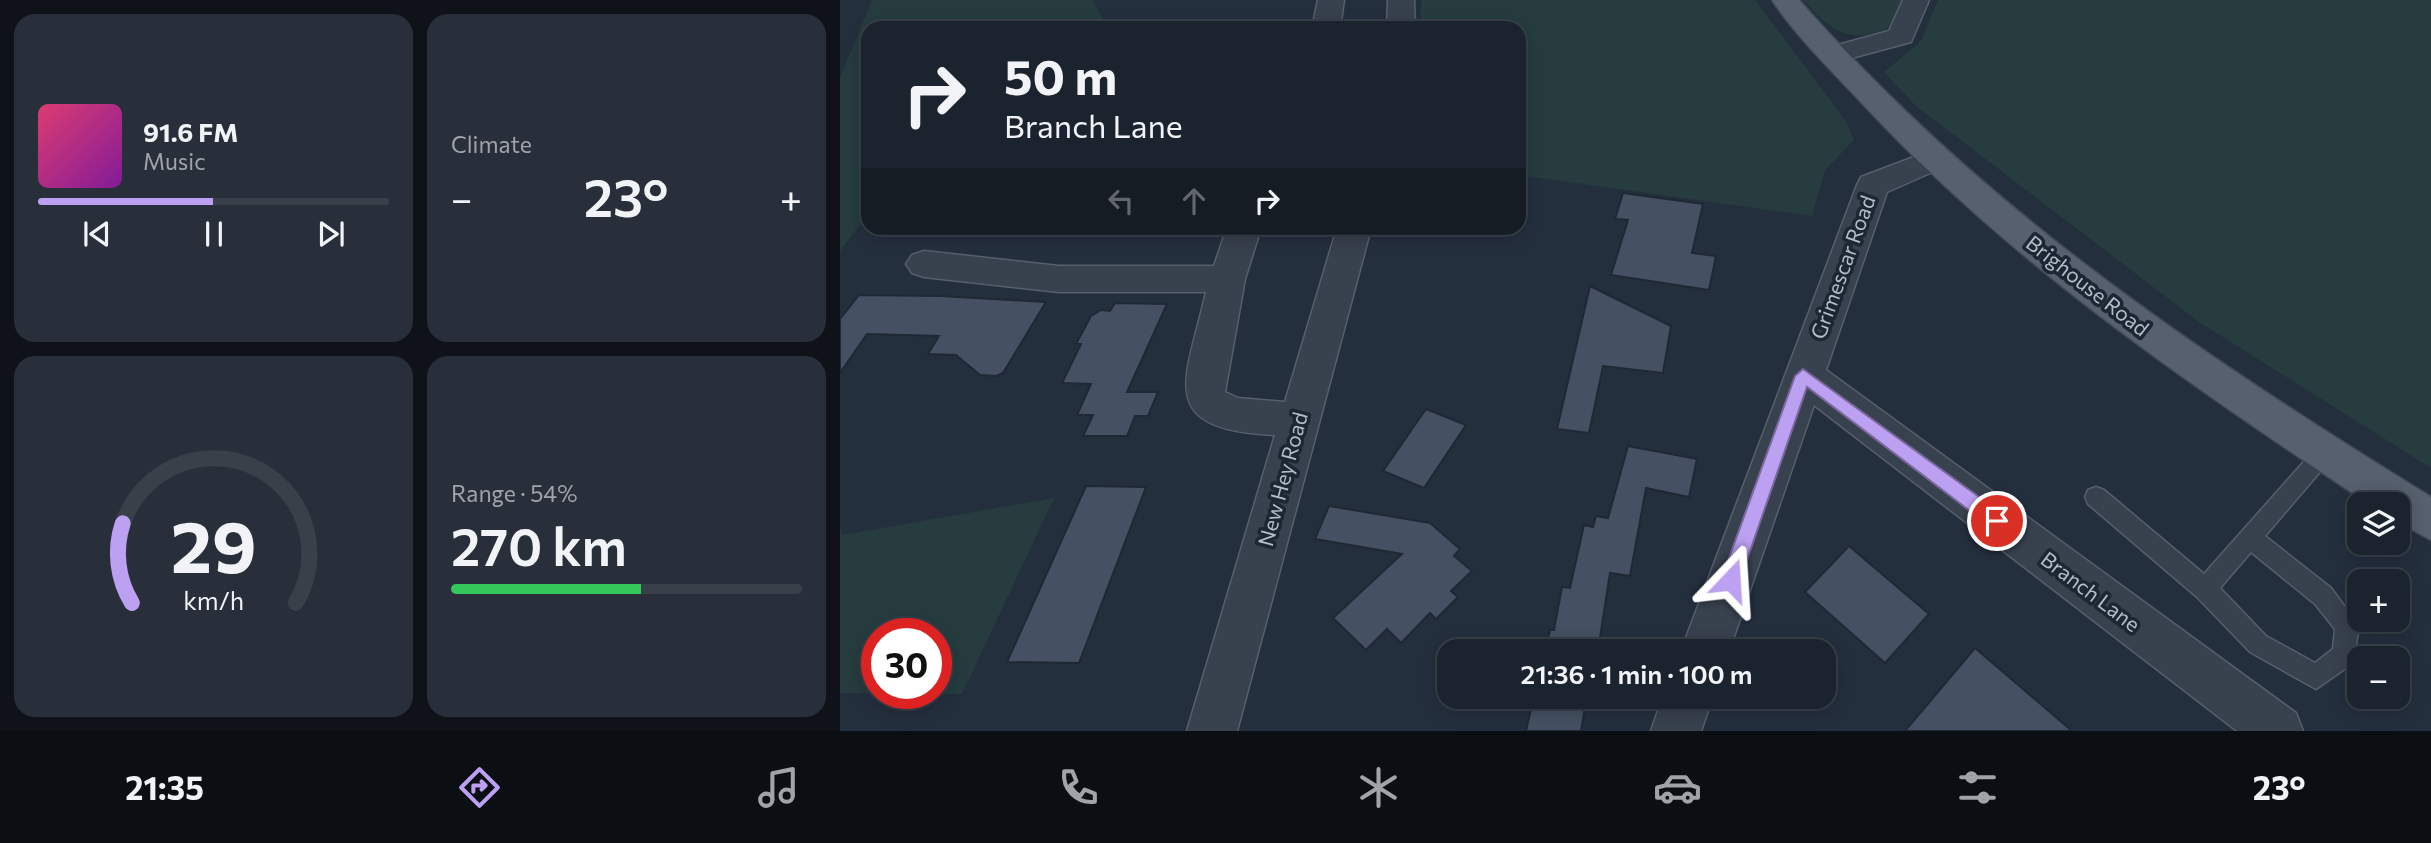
<!DOCTYPE html>
<meta charset="utf-8">
<style>
body{margin:0;font-family:Commissioner,sans-serif;background:#282f3a;color:#f1f3f6;height:100vh;display:flex;flex-direction:column;font-size:26px;white-space:nowrap}
*{box-sizing:border-box;margin:0}
p{font-size:23px;color:#a0a4aa}
.icon{flex:none;width:38px;height:38px;fill:none;stroke:currentColor;stroke-width:2;stroke-linecap:round;stroke-linejoin:round}
.map{position:relative;flex:1;overflow:hidden}
.drawer{display:flex;flex-direction:column;gap:14px;padding:14px;background:#0f1319;width:840px}
.drawer>*{flex:none}
.top-card{position:absolute;left:21px;top:21px;width:665px;height:214px;border-radius:21px;box-shadow:0 4px 18px #0003,0 0 0 2px #39404a;background:#1b232e;color:#f1f3f6;overflow:hidden}
.tools{position:absolute;left:1507px;top:492px;display:grid;gap:14px}
.tools a{display:grid;place-items:center;width:63px;height:63px;border-radius:14px;background:#1b232e;box-shadow:0 4px 18px #0003,0 0 0 2px #39404a;font-size:35px}
.speed{position:absolute;left:21px;top:618px;display:flex;gap:14px;font-size:35px;font-weight:700;text-align:center}
.speed>*{display:grid;place-content:center;width:91px;height:91px;border-radius:50%;background:#1b232e;box-shadow:0 4px 18px #0003,0 0 0 2px #39404a;line-height:1}
.speed .limit{border:10px solid #d22;background:#fff;color:#111}
.pin{position:absolute;display:grid;place-items:center;width:60px;height:60px;color:#fff;margin:-30px;border:4px solid #fff;border-radius:50%;box-shadow:0 2px 7px #0007}
.me{position:absolute;width:77px;margin:-38px;rotate:20deg;stroke-linejoin:round;filter:drop-shadow(0 0 5px #0008)}
.turn{display:flex;align-items:center;gap:24px;height:147px;padding:0 28px;font-size:32px}
.turn .icon{width:91px;height:91px;stroke-width:2.5}
.turn b{display:block;font-size:49px;line-height:60px}
.lanes{display:flex;align-items:center;height:66px;padding:0 28px;background:#0003;justify-content:center;gap:35px;direction:ltr}
.lanes .off{opacity:.35}
.big{font-size:52px;font-weight:600;line-height:1.1}
.drawer .tile{flex:1;display:flex;flex-direction:column;justify-content:center;gap:10px;min-width:0;padding:0 24px;border-radius:21px;background:#282f3a}
.drawer .dial{align-items:center;gap:0}
.dial svg{height:182px;overflow:visible;fill:none;stroke:#39404a;stroke-width:7;stroke-linecap:round;text-anchor:middle}
.dial text{fill:#f1f3f6;stroke:none}
.song{display:flex;align-items:center;gap:21px}
.cover{width:84px;height:84px;border-radius:10px;background:linear-gradient(135deg,hsl(340 70% 55%),hsl(290 70% 35%))}
.played{height:7px;border-radius:4px;background:linear-gradient(90deg,#bca0f2 50%,#39404a 50%)}
.keys{display:flex;justify-content:space-around;direction:ltr}
.heat{display:flex;justify-content:space-between;align-items:center;font-size:38px;direction:ltr}
.charge{height:10px;border-radius:5px;background:linear-gradient(90deg,#34c759 54%,#39404a 0)}
.drawer .tiles{flex:1;display:grid;gap:14px;grid-template-columns:repeat(2,1fr)}
.trip{position:absolute;left:597px;top:639px;width:399px;height:70px;border-radius:21px;background:#1b232e;box-shadow:0 4px 18px #0003,0 0 0 2px #39404a;font-weight:600;line-height:70px;text-align:center}
.tab-bar{display:flex;height:112px;justify-content:space-around;align-items:center;background:#0b0e12;color:#a0a4aa}
.tab-bar .icon{width:49px;height:49px}
.tab-bar .active{color:#bca0f2}
.tab-bar b{font-size:32px;color:#f1f3f6}
main{display:flex;flex:1;min-height:0}
.map>svg:first-child{display:block}
.green{fill:#263c3f;fill-rule:evenodd}
.building{fill:#455162;stroke:#1f2835;stroke-width:2}
.lines{fill:none;stroke-linecap:round;stroke-linejoin:round}
.service-casing{stroke:#565f6c;stroke-width:3}
.minor-casing{stroke:#565f6c;stroke-width:3}
.primary-casing{stroke:#414a57;stroke-width:3}
.service{fill:#38414e;fill-rule:evenodd}
.minor{fill:#38414e;fill-rule:evenodd}
.primary{fill:#56606e;fill-rule:evenodd}
.route{fill:#bca0f2;stroke:#7a689d;stroke-width:2}
.labels{text-anchor:middle;dominant-baseline:central;stroke-width:7;stroke-linejoin:round;paint-order:stroke}
.street-label{font-size:21px;fill:#b4bcc9;stroke:#1d2633}
</style>
<main>
<section class="drawer">
<div class="tiles">
<div class="tile">
<div class="song"><i class="cover"></i><div><b>91.6 FM</b><p>Music</p></div></div>
<div class="played"></div>
<div class="keys"><svg class="icon" aria-label="previous" viewBox="0 0 24 24"><path d="M18 5L8 12l10 7zM5 5v14"/></svg><svg class="icon" aria-label="pause" viewBox="0 0 24 24"><path d="M8 5v14M16 5v14"/></svg><svg class="icon" aria-label="next" viewBox="0 0 24 24"><path d="M6 5l10 7-10 7zM19 5v14"/></svg></div>
</div>
<div class="tile"><p>Climate</p>
<div class="heat"><a>−</a><b class="big">23°</b><a>+</a></div>
</div>
<div class="tile dial"><svg viewBox="0 0 100 80">
<path d="M14 69A42 42 0 1 1 86 69"/>
<path d="M14 69A42 42 0 0 1 10 34" stroke="#bca0f2"/>
<text x="50" y="56" font-size="32" font-weight="700">29</text>
<text x="50" y="72" font-size="11">km/h</text>
</svg></div>
<div class="tile"><p>Range · 54%</p><b class="big">270 km</b><div class="charge"></div></div>
</div>
</section>
<div class="map">
<svg width="1591" height="731" viewBox="0 0 1591 731">
<rect width="100%" height="100%" fill="#242f3e"/>
<path class="green" d="M32 0H252L269 28H28V214L0 251V78Z
M581 0H915L1006 121 1014 140 985 170 972 216 679 175V28H580Z
M963 0H1064L1051 27C1009 46 990 30 963 0Z
M1098 0H1591V468L1359 322 1076 106 1044 72 1081 41Z
M214 498 122 694 0 693V526L2 535ZM37 634H96V693H37Z"/>
<path class="building" d="M783 193 863 204 852 253 876 256 869 290 771 275 788 220 775 219Z
M750 286 831 326 823 373 763 366 749 433 717 429Z
M19 295 101 296 206 302 163 373 156 376 140 375 116 355 88 354 99 336 27 334 0 373V319Z
M275 303 327 304 287 392H318L308 416H295L287 436H243L253 415H237L251 384 222 383 241 344H236L251 316 261 310 270 311Z
M586 409 626 425 584 488 543 471Z
M788 446 857 459 849 497 806 488 790 576 770 573 758 651H705L710 630H714L722 587 730 588 744 525 753 527 756 516 768 518Z
M246 486 306 487 239 663 167 662Z
M489 506 590 523 620 549 614 556 632 571 611 591 618 597 596 619 590 613 561 643 547 629 526 650 493 618 562 554 475 539Z
M1009 546 1089 614 1045 663 965 592Z
M1135 648 1232 731H1065Z
M694 696H747L741 731H686Z"/>
<g class="lines">
<defs>
<path id="service" d="M1484 444 1491 447 1494 453 1491 459 1425 536 1491 588 1519 626 1513 663 1476 689 1410 652 1357 597 1248 504 1245 497 1248 490 1256 487 1264 490 1364 574 1477 447ZM1411 552 1475 604 1495 629 1493 649 1475 663 1426 636 1380 588Z"/>
<path id="minor" d="M478 0H504L500 28H472Z
M548 0H574L575 28H547Z
M1063 0H1089L1071 42 993 63 983 61 979 55 983 49 1049 31Z
M1095 149 1106 152 1111 159 1106 166 1047 192 986 370 1456 713 1463 731H1397L974 405 889 651H841L1017 185 1021 177Z
M387 228H421L405 279 385 392 398 398 445 402 497 228H531L397 731H347L435 435C313 429 346 381 366 292H219L84 277 72 273 66 264 72 255 84 251 219 266H374Z
M823 696H873L861 731H811Z"/>
<path id="primary" d="M932 0H959C1144 210 1355 351 1591 497V540L1558 522V504H1530L1511 492C1336 376 1162 255 1019 100 989 68 956 36 932 0Z"/>
</defs>
<use href="#service" class="service-casing"/>
<use href="#minor" class="minor-casing"/>
<use href="#primary" class="primary-casing"/>
<use href="#service" class="service"/>
<use href="#minor" class="minor"/>
<use href="#primary" class="primary"/>
</g>
<path class="route" d="M963 369 1164 515 1166 521 1164 527H1151L967 387 900 580 897 587 891 589 884 587 881 580 955 376Z"/>
<g class="labels">
<g class="street-label">
<text transform="translate(1002 267) rotate(-70)">Grimescar Road</text>
<text transform="translate(1248 285) rotate(38)">Brighouse Road</text>
<text transform="translate(442 479) rotate(-75)">New Hey Road</text>
<text transform="translate(1251 591) rotate(37)">Branch Lane</text>
</g>
</g>
</svg>
<div class="tools">
<a><svg class="icon" aria-label="layers" viewBox="0 0 24 24"><path d="M12 4l9 5-9 5-9-5zM3 14l9 5 9-5"/></svg></a>
<a>+</a>
<a>−</a>
</div>
<div class="speed"><div class="limit">30</div></div>
<div class="pin" style="left:1157px;top:521px;background:#d93025"><svg class="icon" aria-label="arrive" viewBox="0 0 24 24"><path d="M6 21V4h12l-3 4 3 4H6"/></svg></div>
<svg class="me" style="left:891px;top:580px" viewBox="-20 -20 40 40"><path d="M0-17L14 15 0 8-14 15z" fill="#bca0f2" stroke="#fff" stroke-width="4"/></svg>
<div class="trip">21:36 · 1 min · 100 m</div>
<div class="top-card">
<div class="turn"><svg class="icon" aria-label="right" viewBox="0 0 24 24"><path d="M7 20v-9h11M14 6l5 5-5 5"/></svg><div><b>50 m</b>Branch Lane</div></div>
<div class="lanes"><svg class="icon off" aria-label="left" viewBox="0 0 24 24"><path d="M17 20v-9H6M10 6l-5 5 5 5"/></svg><svg class="icon off" aria-label="ahead" viewBox="0 0 24 24"><path d="M12 20V5M6 11l6-6 6 6"/></svg><svg class="icon" aria-label="right" viewBox="0 0 24 24"><path d="M7 20v-9h11M14 6l5 5-5 5"/></svg></div>
</div>
</div>
</main>
<nav class="tab-bar">
<b>21:35</b>
<svg class="icon active" aria-label="directions" viewBox="0 0 24 24"><path d="M12 3l9 9-9 9-9-9zM9 14v-3h6M13 9l2 2-2 2"/></svg>
<svg class="icon" aria-label="music" viewBox="0 0 24 24"><path d="M9 18V5l10-2v13"/><circle cx="6" cy="18" r="3"/><circle cx="16" cy="16" r="3"/></svg>
<svg class="icon" aria-label="phone" viewBox="0 0 24 24"><path d="M5 4h4l2 5-3 2q2 4 5 5l2-3 5 2v4C11 20 4 13 5 4z"/></svg>
<svg class="icon" aria-label="climate" viewBox="0 0 24 24"><path d="M12 3v18M4 7l16 10M4 17L20 7"/></svg>
<svg class="icon" aria-label="car" viewBox="0 0 24 24"><path d="M5 17H2v-5l4-1 3-4h7l3 4 3 1v5h-3M9 17h6M6 11h13"/><circle cx="7" cy="17" r="2"/><circle cx="17" cy="17" r="2"/></svg>
<svg class="icon" aria-label="filters" viewBox="0 0 24 24"><path d="M4 7h16M4 17h16"/><circle cx="9" cy="7" r="2"/><circle cx="15" cy="17" r="2"/></svg>
<b>23°</b>
</nav>
